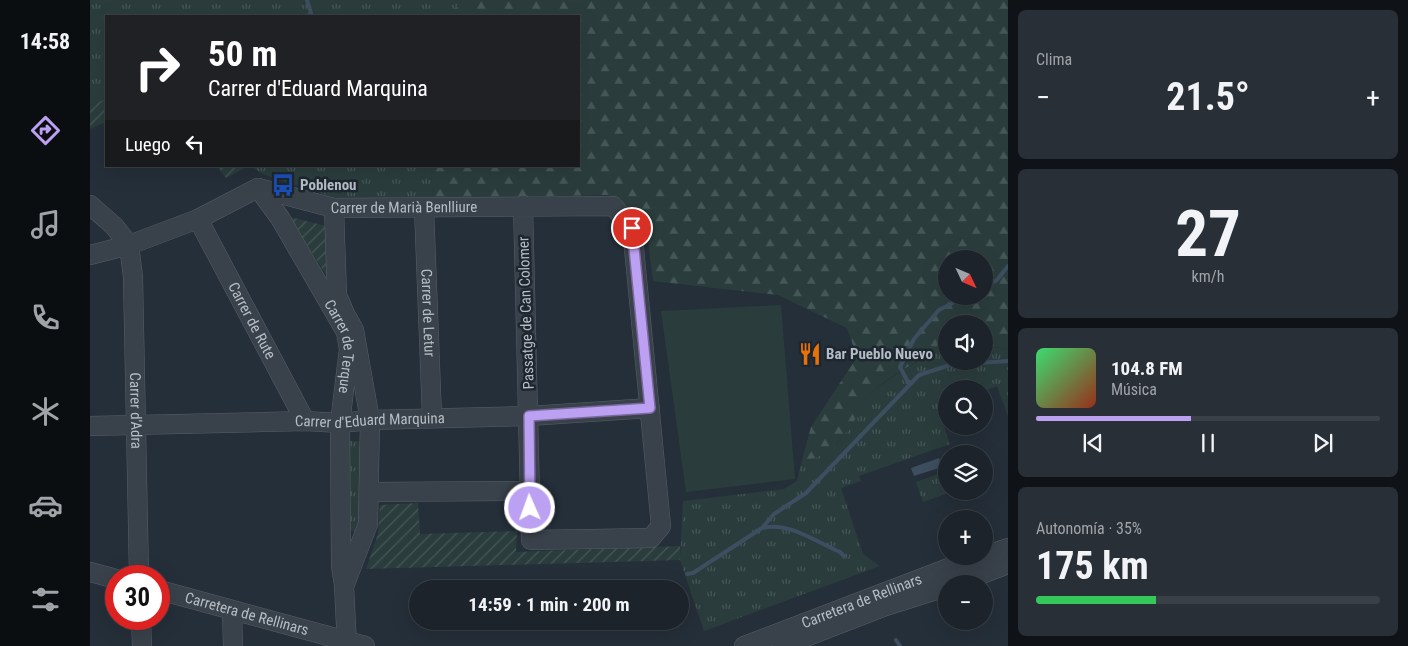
<!DOCTYPE html>
<html lang="es">
<meta charset="utf-8">
<style>
body{margin:0;font-family:"Roboto Condensed",sans-serif;background:#292f37;color:#f1f3f6;height:100vh;display:flex;flex-direction:column;font-size:19px;white-space:nowrap}
*{box-sizing:border-box;margin:0}
p{font-size:16px;color:#a0a4a9}
.icon{flex:none;width:28px;height:28px;fill:none;stroke:currentColor;stroke-width:2;stroke-linecap:round;stroke-linejoin:round}
.map{position:relative;flex:1;overflow:hidden}
.sheet{display:flex;flex-direction:column;gap:10px;padding:10px;background:#0f1318;width:400px}
.sheet>*{flex:none}
.guide{position:absolute;left:15px;top:15px;width:475px;height:152px;border-radius:0px;box-shadow:0 5px 20px #0002,0 0 0 1px #3a4047;background:#202124;color:#fff;overflow:hidden}
.needle{width:32px;rotate:134deg}
.tools{position:absolute;left:848px;top:250px;display:grid;gap:10px}
.tools a{display:grid;place-items:center;width:55px;height:55px;border-radius:50%;background:#1c232b;box-shadow:0 5px 20px #0002,0 0 0 1px #3a4047;font-size:25px}
.speed{position:absolute;left:15px;top:565px;display:flex;gap:10px;font-size:25px;font-weight:700;text-align:center}
.speed>*{display:grid;place-content:center;width:65px;height:65px;border-radius:50%;background:#1c232b;box-shadow:0 5px 20px #0002,0 0 0 1px #3a4047;line-height:1}
.speed .limit{border:8px solid #d22;background:#fff;color:#111}
.pin{position:absolute;display:grid;place-items:center;width:42px;height:42px;color:#fff;margin:-21px;border:2px solid #fff;border-radius:50%;box-shadow:0 1px 5px #0007}
.me{position:absolute;width:55px;margin:-28px;rotate:358deg;stroke-linejoin:round;filter:drop-shadow(0 0 4px #0008)}
.turn{display:flex;align-items:center;gap:18px;height:105px;padding:0 20px;font-size:22px}
.turn .icon{width:65px;height:65px;stroke-width:2.5}
.turn b{display:block;font-size:35px;line-height:42px}
.then{display:flex;align-items:center;height:48px;padding:0 20px;background:#0003;gap:10px;font-size:19px}
.big{font-size:38px;font-weight:700;line-height:1.1}
.sheet .widget{flex:1;display:flex;flex-direction:column;justify-content:center;gap:8px;min-width:0;padding:0 18px;border-radius:8px;background:#292f37}
.sheet .dial{align-items:center;gap:0}
.dial b{font-size:65px;line-height:1}
.song{display:flex;align-items:center;gap:15px}
.cover{width:60px;height:60px;border-radius:8px;background:linear-gradient(135deg,hsl(140 70% 55%),hsl(10 70% 35%))}
.played{height:5px;border-radius:2px;background:linear-gradient(90deg,#bca0f2 45%,#3a4047 45%)}
.keys{display:flex;justify-content:space-around;direction:ltr}
.heat{display:flex;justify-content:space-between;align-items:center;font-size:28px;direction:ltr}
.charge{height:8px;border-radius:4px;background:linear-gradient(90deg,#34c759 35%,#3a4047 0)}
.trip{position:absolute;left:319px;top:580px;width:280px;height:50px;border-radius:25px;background:#1c232b;box-shadow:0 5px 20px #0002,0 0 0 1px #3a4047;font-weight:700;line-height:50px;text-align:center}
main{display:flex;flex:1;min-height:0}
.tabs{display:flex;flex-direction:column;width:90px;justify-content:space-around;align-items:center;background:#0b0e11;color:#a0a4a9}
.tabs .icon{width:35px;height:35px}
.tabs .on{color:#bca0f2}
.tabs b{font-size:22px;color:#f1f3f6}
.map>svg:first-child{display:block}
.grass{fill:url(#grass-tufts)}
.forest{fill:url(#forest-firs);fill-rule:evenodd}
.garden{fill:url(#garden-furrows)}
.pitch{fill:#2a3d3c}
.water{fill:#3d4e60}
.lines{fill:none;stroke-linecap:round;stroke-linejoin:round}
.stream{stroke:#3d4e60;stroke-width:4}
.minor-casing{stroke:#575f68;stroke-width:20}
.minor{stroke:#39414a;stroke-width:19}
.route-casing{stroke:#7a689d;stroke-width:12}
.route{stroke:#bca0f2;stroke-width:9}
.labels{text-anchor:middle;dominant-baseline:central;stroke-width:5;stroke-linejoin:round;paint-order:stroke}
.poi-label{font-size:15px;font-weight:bold;fill:#b4bcc5;stroke:#1e262f;text-anchor:start}
.street-label{font-size:15px;fill:#b4bcc5;stroke:#1e262f}
</style>
<main>
<nav class="tabs">
<b>14:58</b>
<svg class="icon on" aria-label="directions" viewBox="0 0 24 24"><path d="M12 3l9 9-9 9-9-9zM9 14v-3h6M13 9l2 2-2 2"/></svg>
<svg class="icon" aria-label="music" viewBox="0 0 24 24"><path d="M9 18V5l10-2v13"/><circle cx="6" cy="18" r="3"/><circle cx="16" cy="16" r="3"/></svg>
<svg class="icon" aria-label="phone" viewBox="0 0 24 24"><path d="M5 4h4l2 5-3 2q2 4 5 5l2-3 5 2v4C11 20 4 13 5 4z"/></svg>
<svg class="icon" aria-label="climate" viewBox="0 0 24 24"><path d="M12 3v18M4 7l16 10M4 17L20 7"/></svg>
<svg class="icon" aria-label="car" viewBox="0 0 24 24"><path d="M5 17H2v-5l4-1 3-4h7l3 4 3 1v5h-3M9 17h6M6 11h13"/><circle cx="7" cy="17" r="2"/><circle cx="17" cy="17" r="2"/></svg>
<svg class="icon" aria-label="filters" viewBox="0 0 24 24"><path d="M4 7h16M4 17h16"/><circle cx="9" cy="7" r="2"/><circle cx="15" cy="17" r="2"/></svg>
</nav>
<div class="map">
<svg width="918" height="646" viewBox="0 0 918 646">
<defs>
<pattern id="grass-tufts" width="24" height="20" patternUnits="userSpaceOnUse" patternTransform="scale(1.25)"><rect width="24" height="20" fill="#2a3d3c"/><path d="M3 7l-1-3M5 7V3M7 7l1-3M15 17l-1-3M17 17v-4M19 17l1-3" fill="none" stroke="#465757"/></pattern>
<pattern id="forest-firs" width="22" height="20" patternUnits="userSpaceOnUse" patternTransform="scale(1.25)"><rect width="22" height="20" fill="#2a3d3c"/><path d="M5 1l3.5 6h-7zM16 11l3.5 6h-7z" fill="#465757"/></pattern>
<pattern id="garden-furrows" width="10" height="10" patternUnits="userSpaceOnUse" patternTransform="scale(1.25)"><rect width="10" height="10" fill="#2a3d3c"/><path d="M-1 1l2-2M0 10L10 0M9 11l2-2" fill="none" stroke="#465757"/></pattern>
</defs>
<rect width="100%" height="100%" fill="#252f39"/>
<path class="grass" d="M0 0H373L357 16H16V99L0 105Z
M161 166H340L343 198 252 200 172 174Z
M894 344 918 350V416L907 386 894 391V389H856V404L847 407 860 444 769 476 771 481 751 488 773 554 790 566 614 631 590 560 593 501 694 489 707 481 712 460C738 461 758 432 769 413 772 407 776 397 781 393 804 374 829 360 856 347V361H894Z
M254 441H274L268 532 261 531 257 527Z
M851 473 858 493 833 502 826 482Z"/>
<path class="forest" d="M373 0H918V350L894 344V324H856V347C829 360 803 373 781 393 776 397 772 407 769 413 758 432 738 461 712 460L721 427 767 357 757 328 688 295 563 281 555 217 519 195 343 198 340 166H489V16H357ZM856 259H894V296H856Z"/>
<path class="garden" d="M16 99V122L0 129V105Z
M127 166H159L136 178Z
M200 217 240 227 241 283Z
M328 503 330 534 427 531 426 552 590 546V560L276 569 288 534 290 505Z"/>
<path class="pitch" d="M691 305 705 479 596 492 571 311Z"/>
<path class="water" d="M849 458 852 467 824 476 821 468Z"/>
<g class="lines">
<path class="stream" d="M217 0 221 13 218 16
M894 287 907 280 918 266
M819 384 810 367 824 339 849 310 876 296
M672 528C698 521 726 542 750 552L754 556
M597 574 603 573 672 528 684 514 716 493 829 375 860 365 918 361
M806 640 810 646"/>
<defs>
<g id="minor">
<path id="s1" d="M168 188 190 218 256 332 259 349 250 423 251 566 254 585 257 646"/>
<path id="s2" d="M0 205 24 226 39 245 43 277 49 576"/>
<path d="M244 208 247 295 255 314 264 330 280 420 278 524 255 584"/>
<path id="s3" d="M334 208 342 417"/>
<path id="s4" d="M108 219 215 421"/>
<path id="s5" d="M0 255 39 245 108 219 168 188 244 208 523 206 542 228 571 526 561 538 441 540 433 205"/>
<path id="s6" d="M0 426 215 421 250 423 280 420 439 416 560 408"/>
<path d="M279 492 439 491"/>
<path d="M0 572 26 579"/>
<path d="M866 584 918 564"/>
<path id="s7" d="M69 590 275 646"/>
<path d="M142 611 143 646"/>
<path d="M51 619 52 646"/>
<path id="s8" d="M654 646 866 565 918 548"/>
<path d="M692 646 796 606 856 587"/>
</g>
</defs>
<use href="#minor" class="minor-casing"/>
<use href="#minor" class="minor"/>
</g>
<g class="lines">
<defs>
<path id="route" d="M440 508 439 416 560 408 542 228"/>
</defs>
<use href="#route" class="route-casing"/>
<use href="#route" class="route"/>
</g>
<defs>
<symbol id="bus-bare" viewBox="-9 -9 18 18"><path d="M-5-6H5V4H4V6H2V4H-2V6H-4V4H-5ZM-3.5-4V0h7V-4ZM-3.5 1.2v1.5H-2V1.2ZM2 1.2v1.5H3.5V1.2Z" fill="#1a4fb4" stroke="#1e262f" stroke-width="2.5" paint-order="stroke"/></symbol>
<symbol id="restaurant-bare" viewBox="-9 -9 18 18"><path d="M-5-6h1v4h1v-4h1v4h1v-4h1v5L-1.5 .5V6h-2V.5L-5-1ZM5-6V6H3V1.5H1.5Q1.5-4 5-6Z" fill="#e8710a" stroke="#1e262f" stroke-width="2.5" paint-order="stroke"/></symbol>
</defs>
<g fill-rule="evenodd">
<use href="#bus-bare" x="177" y="169" width="32" height="32"/>
<use href="#restaurant-bare" x="704" y="338" width="32" height="32"/>
</g>
<g class="labels">
<g class="poi-label">
<text x="210" y="185">Poblenou</text>
<text x="736" y="354">Bar Pueblo Nuevo</text>
</g>
<g class="street-label">
<text stroke="none"><textPath href="#s5" startOffset="330">Carrer de Marià Benlliure</textPath></text>
<text stroke="none"><textPath href="#s3" startOffset="105">Carrer de Letur</textPath></text>
<text transform="translate(436 313) rotate(-92)">Passatge de Can Colomer</text>
<text stroke="none"><textPath href="#s4" startOffset="115">Carrer de Rute</textPath></text>
<text stroke="none"><textPath href="#s1" startOffset="182">Carrer de Terque</textPath></text>
<text stroke="none"><textPath href="#s2" startOffset="222">Carrer d'Adra</textPath></text>
<text stroke="none"><textPath href="#s6" startOffset="280">Carrer d'Eduard Marquina</textPath></text>
<text stroke="none"><textPath href="#s8" startOffset="126">Carretera de Rellinars</textPath></text>
<text stroke="none"><textPath href="#s7" startOffset="91">Carretera de Rellinars</textPath></text>
</g>
</g>
</svg>
<div class="tools">
<a><svg class="needle" viewBox="-14 -14 28 28"><path d="M0-13l5 13h-10z" fill="#e53935"/><path d="M0 13l5-13h-10z" fill="#a0a4a9"/></svg></a>
<a><svg class="icon" aria-label="sound" viewBox="0 0 24 24"><path d="M4 9h4l5-4v14l-5-4H4zM17 9q2 3 0 6"/></svg></a>
<a><svg class="icon" aria-label="search" viewBox="0 0 24 24"><circle cx="10" cy="10" r="6"/><path d="M15 15l6 6"/></svg></a>
<a><svg class="icon" aria-label="layers" viewBox="0 0 24 24"><path d="M12 4l9 5-9 5-9-5zM3 14l9 5 9-5"/></svg></a>
<a>+</a>
<a>−</a>
</div>
<div class="speed"><div class="limit">30</div></div>
<div class="pin" style="left:542px;top:228px;background:#d93025"><svg class="icon" aria-label="arrive" viewBox="0 0 24 24"><path d="M6 21V4h12l-3 4 3 4H6"/></svg></div>
<svg class="me" style="left:440px;top:508px" viewBox="-20 -20 40 40"><circle r="17" fill="#bca0f2" stroke="#fff" stroke-width="3"/><path d="M0-11L8 9 0 5-8 9z" fill="#fff"/></svg>
<div class="trip">14:59 · 1 min · 200 m</div>
<div class="guide">
<div class="turn"><svg class="icon" aria-label="right" viewBox="0 0 24 24"><path d="M7 20v-9h11M14 6l5 5-5 5"/></svg><div><b>50 m</b>Carrer d'Eduard Marquina</div></div>
<div class="then">Luego<svg class="icon" aria-label="left" viewBox="0 0 24 24"><path d="M17 20v-9H6M10 6l-5 5 5 5"/></svg></div>
</div>
</div>
<section class="sheet">
<div class="widget"><p>Clima</p>
<div class="heat"><a>−</a><b class="big">21.5°</b><a>+</a></div>
</div>
<div class="widget dial"><b>27</b><p>km/h</p></div>
<div class="widget">
<div class="song"><i class="cover"></i><div><b>104.8 FM</b><p>Música</p></div></div>
<div class="played"></div>
<div class="keys"><svg class="icon" aria-label="previous" viewBox="0 0 24 24"><path d="M18 5L8 12l10 7zM5 5v14"/></svg><svg class="icon" aria-label="pause" viewBox="0 0 24 24"><path d="M8 5v14M16 5v14"/></svg><svg class="icon" aria-label="next" viewBox="0 0 24 24"><path d="M6 5l10 7-10 7zM19 5v14"/></svg></div>
</div>
<div class="widget"><p>Autonomía · 35%</p><b class="big">175 km</b><div class="charge"></div></div>
</section>
</main>
